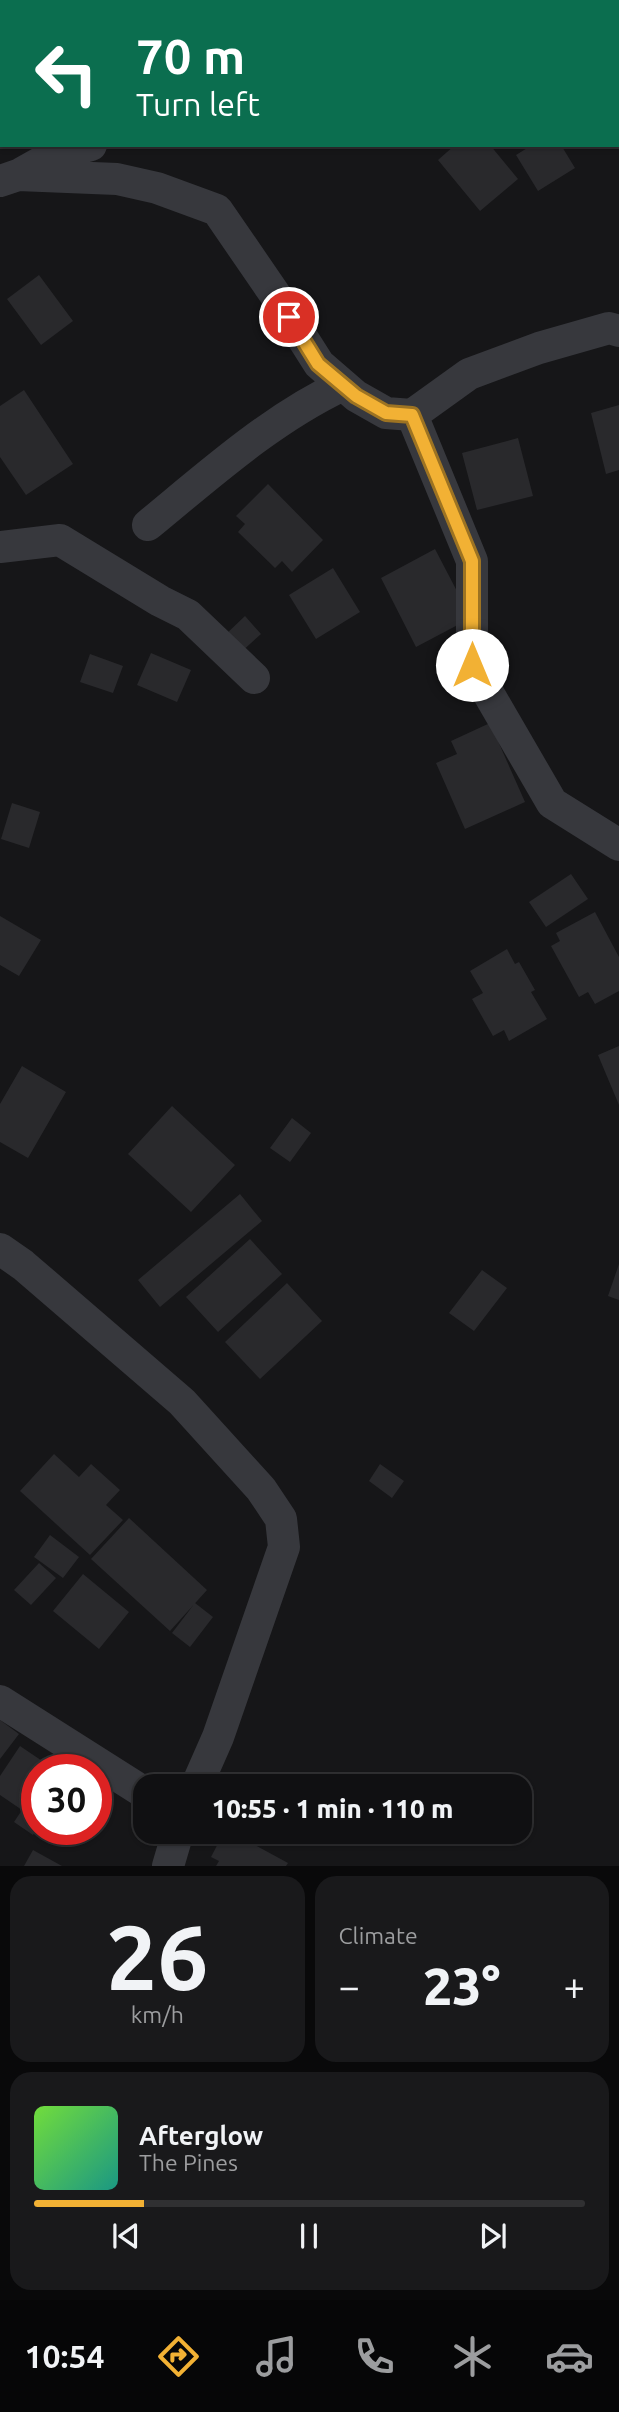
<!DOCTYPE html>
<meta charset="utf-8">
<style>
body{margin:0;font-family:Ubuntu,sans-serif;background:#19191b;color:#f1f3f6;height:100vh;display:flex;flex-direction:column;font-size:26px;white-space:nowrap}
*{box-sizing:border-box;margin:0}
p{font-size:23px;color:#9c9d9f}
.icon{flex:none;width:38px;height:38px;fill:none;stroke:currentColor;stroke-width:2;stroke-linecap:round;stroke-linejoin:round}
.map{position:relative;height:1866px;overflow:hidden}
.drawer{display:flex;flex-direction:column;gap:10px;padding:10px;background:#09090a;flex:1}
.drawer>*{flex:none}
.hud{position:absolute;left:0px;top:0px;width:620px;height:147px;box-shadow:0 2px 5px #0004,0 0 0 2px #303032;background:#0b6e4f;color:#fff;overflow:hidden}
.speed{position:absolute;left:21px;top:1754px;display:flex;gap:14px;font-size:35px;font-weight:700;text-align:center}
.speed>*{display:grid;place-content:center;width:91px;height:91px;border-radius:50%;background:#101012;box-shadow:0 2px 5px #0004,0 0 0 2px #303032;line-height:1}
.speed .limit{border:10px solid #d22;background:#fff;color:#111}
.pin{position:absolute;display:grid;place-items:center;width:60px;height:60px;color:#fff;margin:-30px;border:4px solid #fff;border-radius:50%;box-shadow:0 2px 7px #0007}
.me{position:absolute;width:77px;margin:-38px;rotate:0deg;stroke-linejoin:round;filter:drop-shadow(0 0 5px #0008)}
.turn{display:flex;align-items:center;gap:24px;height:147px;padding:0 21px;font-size:32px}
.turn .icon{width:91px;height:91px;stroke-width:2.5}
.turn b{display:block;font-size:49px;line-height:60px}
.big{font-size:52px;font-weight:800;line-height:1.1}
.drawer .widget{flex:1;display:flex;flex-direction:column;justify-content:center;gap:10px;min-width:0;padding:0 24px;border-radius:21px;background:#19191b}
.drawer .dial{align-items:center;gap:0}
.dial b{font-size:91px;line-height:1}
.song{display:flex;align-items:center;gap:21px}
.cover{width:84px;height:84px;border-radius:10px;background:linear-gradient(135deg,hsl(100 70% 55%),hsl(170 70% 35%))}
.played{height:7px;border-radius:4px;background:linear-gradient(90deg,#f2b134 20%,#303032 20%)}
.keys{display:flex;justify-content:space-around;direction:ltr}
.heat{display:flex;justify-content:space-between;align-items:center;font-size:38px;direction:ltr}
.drawer .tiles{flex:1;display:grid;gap:10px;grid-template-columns:1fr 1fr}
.widget:last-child{grid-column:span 2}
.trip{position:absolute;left:133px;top:1774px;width:399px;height:70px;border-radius:21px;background:#101012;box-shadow:0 2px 5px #0004,0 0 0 2px #303032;font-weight:800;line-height:70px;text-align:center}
.dock{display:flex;height:112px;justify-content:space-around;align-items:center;background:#060607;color:#9c9d9f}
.dock .icon{width:49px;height:49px}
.dock .selected{color:#f2b134}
.dock b{font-size:32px;color:#f1f3f6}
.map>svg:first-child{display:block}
.building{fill:#29292c}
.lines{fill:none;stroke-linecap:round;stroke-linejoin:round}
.street{stroke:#37383d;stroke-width:32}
.route-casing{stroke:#9d7322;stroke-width:18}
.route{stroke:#f2b134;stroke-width:12}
</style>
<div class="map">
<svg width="619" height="1866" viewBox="0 0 619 1866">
<rect width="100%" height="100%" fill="#161618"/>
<path class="building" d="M455 145H490L518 179 480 211 438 160Z
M532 145H561L575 168 538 191 516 155Z
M39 275 73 321 41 345 7 299Z
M24 390 73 464 26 495 0 457V406Z
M619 405V470L606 474 591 413Z
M518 438 533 496 477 510 462 453Z
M268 484 323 540 292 572 282 561 275 568 238 532 245 524 236 516Z
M435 549 471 618 416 647 381 578Z
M333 568 360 612 316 639 289 595Z
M245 616 261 634 239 654 223 637Z
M151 653 191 670 177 702 137 685Z
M90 654 123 666 113 693 80 682Z
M490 723 525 802 465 829 436 763 457 754 451 741Z
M12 803 40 812 29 848 1 839Z
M571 874 588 899 546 927 529 902Z
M595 912 619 957V991L595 1004 588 992 579 997 551 946 560 941 556 933Z
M0 916 41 940 19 976 0 965Z
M507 949 515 964 519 962 535 990 531 992 547 1019 509 1041 504 1030 493 1036 472 999 483 993 470 971Z
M619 1046V1105L598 1055Z
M22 1066 66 1092 28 1158 0 1142V1104Z
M172 1106 235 1165 191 1212 128 1154Z
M292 1118 311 1133 290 1162 270 1148Z
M240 1194 262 1221 160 1307 138 1280Z
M250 1239 282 1274 218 1332 186 1297Z
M619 1264V1300L608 1296Z
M482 1270 507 1288 474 1331 449 1313Z
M287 1283 322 1321 260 1379 225 1342Z
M54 1454 79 1477 91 1464 120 1490 106 1505 123 1520 90 1555 20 1491Z
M380 1464 404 1481 392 1498 369 1481Z
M129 1518 207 1590 170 1631 91 1559Z
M50 1535 79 1557 63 1578 34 1557Z
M39 1563 56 1578 31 1605 14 1590Z
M83 1574 129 1612 99 1649 53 1611Z
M195 1603 213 1617 190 1647 172 1633Z
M0 1720 19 1734 0 1759Z
M20 1746 54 1769H37V1829L33 1835 14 1822 22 1810 0 1795V1776Z
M224 1832H231L288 1863 286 1866H216L219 1861 211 1857Z
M33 1850 62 1866H24Z"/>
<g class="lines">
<path class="street" d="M476 0 478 2
M22 173 54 155 91 145
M0 181 18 175 117 179 157 188 217 210 274 293 319 364 356 396 386 413 412 415 469 374 539 348 609 328 619 331
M412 415 472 561V665L552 803 619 845
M148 525C210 474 271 419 343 385
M0 547 60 540 160 601 188 615 254 678
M0 1249 23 1265 182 1402 261 1489 281 1519 284 1547 218 1737 196 1787
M0 1701 145 1793
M168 1866 178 1832"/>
</g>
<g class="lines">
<defs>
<path id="route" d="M289 317 318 364 356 396 386 413 412 415 472 561V665"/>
</defs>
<use href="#route" class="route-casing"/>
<use href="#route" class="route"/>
</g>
</svg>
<div class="speed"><div class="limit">30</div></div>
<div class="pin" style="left:289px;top:317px;background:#d93025"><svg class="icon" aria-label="arrive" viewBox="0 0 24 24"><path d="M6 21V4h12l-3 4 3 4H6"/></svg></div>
<svg class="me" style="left:472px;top:665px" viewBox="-20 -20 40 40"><circle r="19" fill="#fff"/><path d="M0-13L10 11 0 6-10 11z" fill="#f2b134"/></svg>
<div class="trip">10:55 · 1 min · 110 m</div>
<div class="hud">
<div class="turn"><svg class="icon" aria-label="left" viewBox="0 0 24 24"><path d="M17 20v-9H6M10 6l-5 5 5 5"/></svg><div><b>70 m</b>Turn left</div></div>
</div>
</div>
<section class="drawer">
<div class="tiles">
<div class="widget dial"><b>26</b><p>km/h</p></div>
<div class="widget"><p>Climate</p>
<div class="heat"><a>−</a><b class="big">23°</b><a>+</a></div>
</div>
<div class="widget">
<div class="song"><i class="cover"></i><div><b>Afterglow</b><p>The Pines</p></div></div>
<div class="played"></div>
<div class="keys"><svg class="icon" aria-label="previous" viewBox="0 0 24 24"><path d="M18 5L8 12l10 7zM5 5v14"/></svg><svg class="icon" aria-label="pause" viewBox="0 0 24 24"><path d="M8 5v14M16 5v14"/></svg><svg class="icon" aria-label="next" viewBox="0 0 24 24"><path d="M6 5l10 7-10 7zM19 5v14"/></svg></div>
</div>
</div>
</section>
<nav class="dock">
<b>10:54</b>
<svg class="icon selected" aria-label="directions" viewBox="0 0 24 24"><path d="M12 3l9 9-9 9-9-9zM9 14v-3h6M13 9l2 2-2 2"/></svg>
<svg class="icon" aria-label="music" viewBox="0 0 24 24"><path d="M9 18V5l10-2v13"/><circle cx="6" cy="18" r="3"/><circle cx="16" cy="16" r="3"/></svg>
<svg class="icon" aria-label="phone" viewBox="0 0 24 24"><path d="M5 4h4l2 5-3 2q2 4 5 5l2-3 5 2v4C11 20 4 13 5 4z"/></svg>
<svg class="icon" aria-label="climate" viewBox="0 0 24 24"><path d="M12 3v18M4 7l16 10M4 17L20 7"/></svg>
<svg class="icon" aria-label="car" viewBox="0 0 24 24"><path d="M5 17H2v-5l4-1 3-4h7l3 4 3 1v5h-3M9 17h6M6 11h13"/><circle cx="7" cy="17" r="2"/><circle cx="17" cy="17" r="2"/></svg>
</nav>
